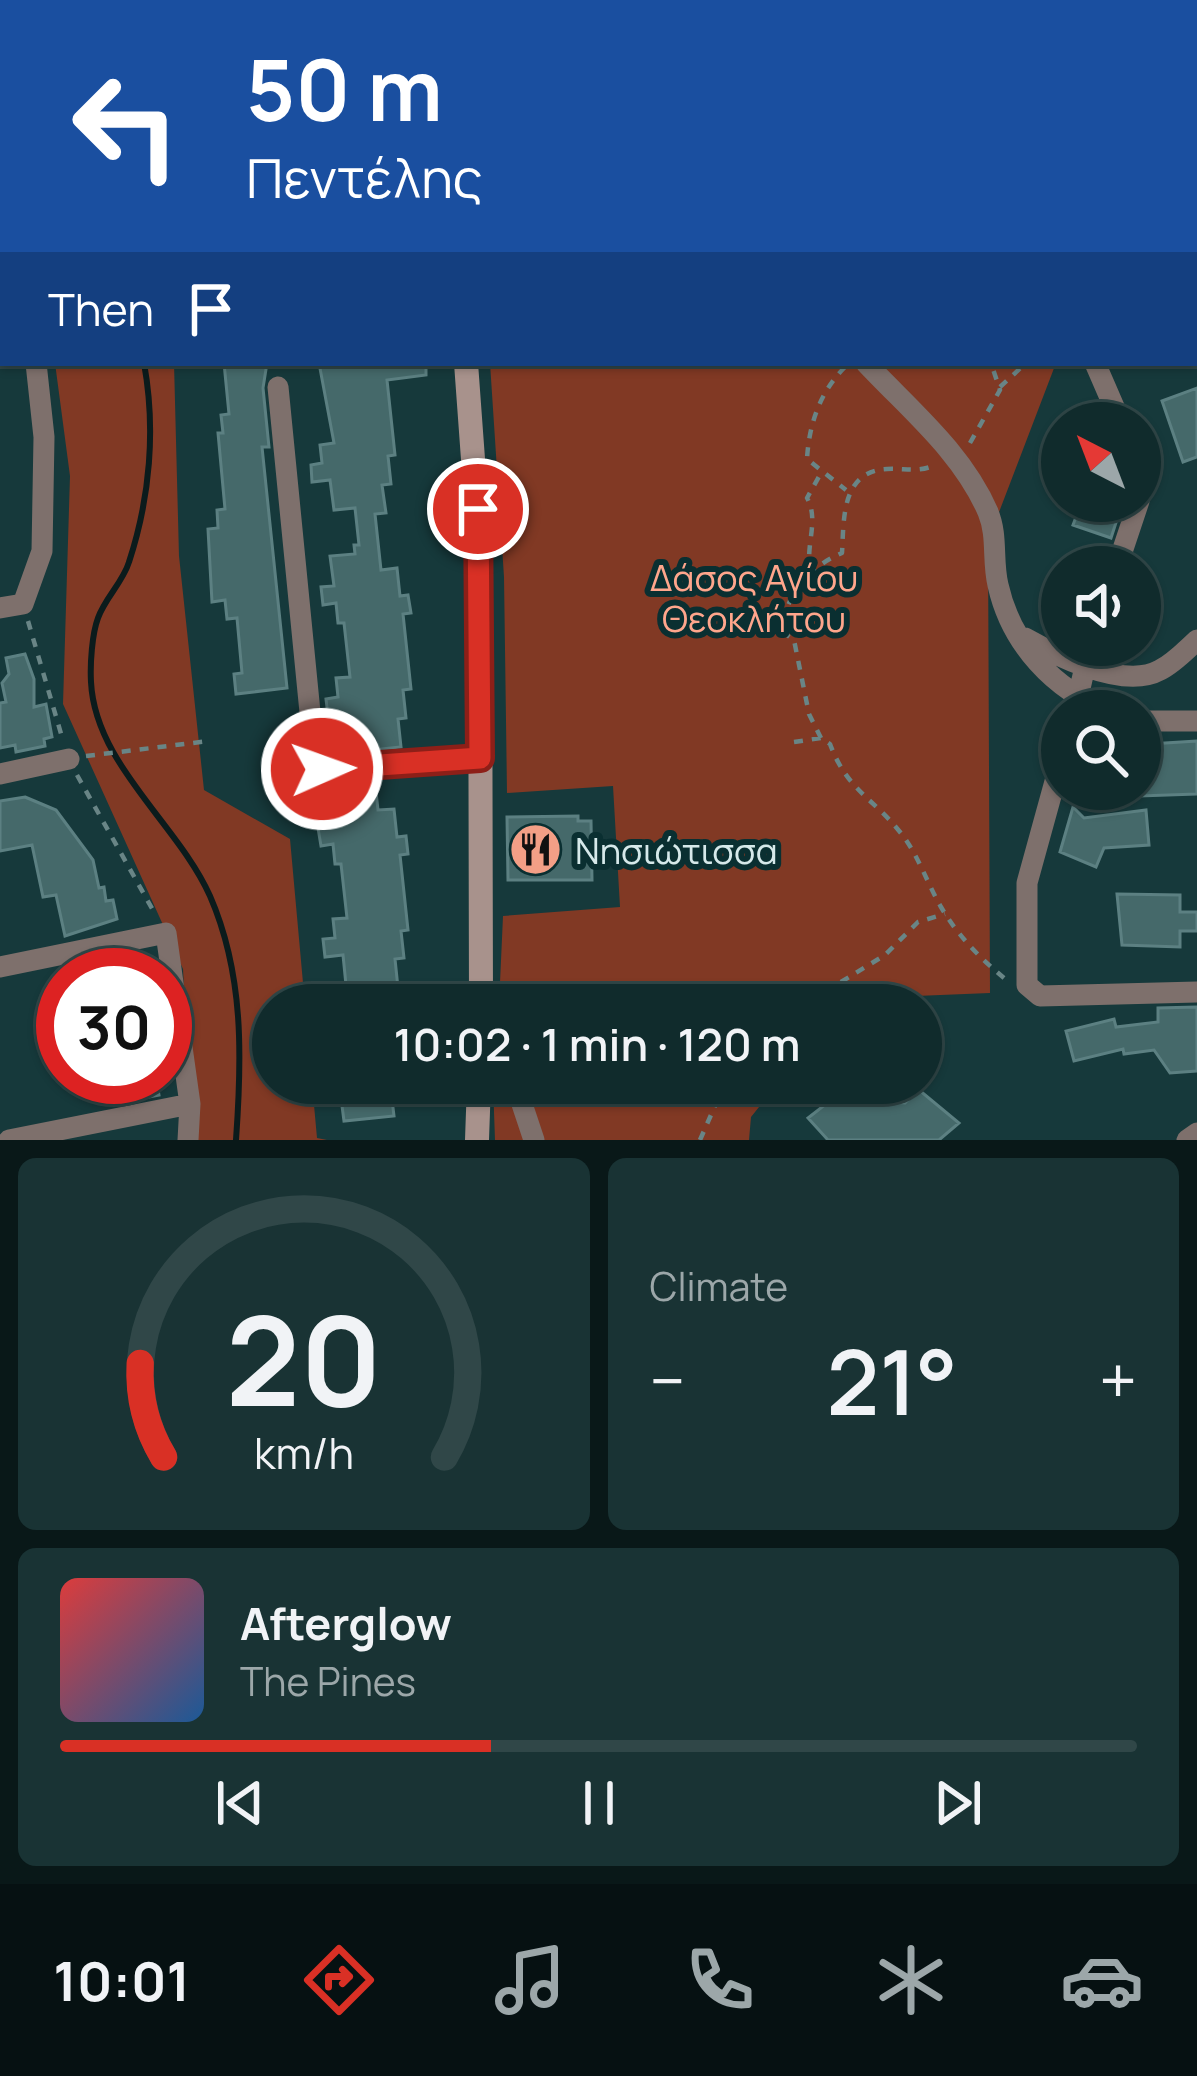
<!DOCTYPE html>
<meta charset="utf-8">
<style>
body{margin:0;font-family:Manrope,sans-serif;background:#193334;color:#f1f3f6;height:100vh;display:flex;flex-direction:column;font-size:45px;white-space:nowrap}
*{box-sizing:border-box;margin:0}
p{font-size:39px;color:#9ca7a9}
.icon{flex:none;width:66px;height:66px;fill:none;stroke:currentColor;stroke-width:2;stroke-linecap:round;stroke-linejoin:round}
.map{position:relative;height:1140px;overflow:hidden}
.panel{display:flex;flex-direction:column;gap:18px;padding:18px;background:#091818;flex:1}
.panel>*{flex:none}
.top-card{position:absolute;left:0px;top:0px;width:1197px;height:366px;box-shadow:0 3px 9px #0004,0 0 0 3px #304748;background:#1a4fa0;color:#fff;overflow:hidden}
.needle{width:78px;rotate:318deg}
.tools{position:absolute;left:1041px;top:402px;display:grid;gap:24px}
.tools a{display:grid;place-items:center;width:120px;height:120px;border-radius:50%;background:#102b2c;box-shadow:0 3px 9px #0004,0 0 0 3px #304748;font-size:60px}
.speed{position:absolute;left:36px;top:948px;display:flex;gap:24px;font-size:60px;font-weight:700;text-align:center}
.speed>*{display:grid;place-content:center;width:156px;height:156px;border-radius:50%;background:#102b2c;box-shadow:0 3px 9px #0004,0 0 0 3px #304748;line-height:1}
.speed .limit{border:18px solid #d22;background:#fff;color:#111}
.pin{position:absolute;display:grid;place-items:center;width:102px;height:102px;color:#fff;margin:-51px;border:6px solid #fff;border-radius:50%;box-shadow:0 3px 12px #0007}
.me{position:absolute;width:132px;margin:-66px;rotate:88deg;stroke-linejoin:round;filter:drop-shadow(0 0 9px #0008)}
.turn{display:flex;align-items:center;gap:42px;height:252px;padding:0 48px;font-size:54px}
.turn .icon{width:156px;height:156px;stroke-width:2.5}
.turn b{display:block;font-size:84px;line-height:102px}
.then{display:flex;align-items:center;height:114px;padding:0 48px;background:#0003;gap:24px;font-size:45px}
.big{font-size:90px;font-weight:600;line-height:1.1}
.panel .card{flex:1;display:flex;flex-direction:column;justify-content:center;gap:18px;min-width:0;padding:0 42px;border-radius:18px;background:#193334}
.panel .dial{align-items:center;gap:0}
.dial svg{height:312px;overflow:visible;fill:none;stroke:#304748;stroke-width:7;stroke-linecap:round;text-anchor:middle}
.dial text{fill:#f1f3f6;stroke:none}
.song{display:flex;align-items:center;gap:36px}
.cover{width:144px;height:144px;border-radius:18px;background:linear-gradient(135deg,hsl(0 70% 55%),hsl(210 70% 35%))}
.played{height:12px;border-radius:6px;background:linear-gradient(90deg,#d93025 40%,#304748 40%)}
.keys{display:flex;justify-content:space-around;direction:ltr}
.heat{display:flex;justify-content:space-between;align-items:center;font-size:66px;direction:ltr}
.panel .tiles{flex:1;display:grid;gap:18px;grid-template-columns:1fr 1fr}
.card:last-child{grid-column:span 2}
.trip{position:absolute;left:252px;top:984px;width:690px;height:120px;border-radius:60px;background:#102b2c;box-shadow:0 3px 9px #0004,0 0 0 3px #304748;font-weight:600;line-height:120px;text-align:center}
.tab-bar{display:flex;height:192px;justify-content:space-around;align-items:center;background:#061112;color:#9ca7a9}
.tab-bar .icon{width:84px;height:84px}
.tab-bar .on{color:#d93025}
.tab-bar b{font-size:54px;color:#f1f3f6}
.map>svg:first-child{display:block}
.green{fill:#813924}
.lines{fill:none;stroke-linecap:round;stroke-linejoin:round}
.stream{stroke:#0b1b1c;stroke-width:6}
.building{fill:#45696a;stroke:#5c8082;stroke-width:3}
.path{stroke:#698586;stroke-width:4.5;stroke-dasharray:9 9;stroke-linecap:butt}
.street{stroke:#7e706c;stroke-width:21}
.secondary{stroke:#a8928c;stroke-width:24}
.route-casing{stroke:#8d1f18;stroke-width:30}
.route{stroke:#d93025;stroke-width:21}
.labels{text-anchor:middle;dominant-baseline:central;stroke-width:12;stroke-linejoin:round;paint-order:stroke}
.park-label{font-size:36px;fill:#ffa68c;stroke:#0a2f31}
.poi-label{font-size:36px;fill:#d6e9ea;stroke:#0a2f31;text-anchor:start}
</style>
<div class="map">
<svg width="1197" height="1140" viewBox="0 0 1197 1140">
<rect width="100%" height="100%" fill="#16393b"/>
<path class="green" d="M0 0H1197V121L1194 126V3H3V112Z
M55 363H174L179 556 204 790 290 839 305 1005H273V1083H312L317 1138 327 1140H192L183 969 63 704 70 476Z
M490 363H1056L988 541 990 993 842 999 837 1005H499L503 916 620 907 613 786 507 793 504 577Z
M493 1083H778L751 1117 749 1140H495Z"/>
<g class="lines">
<path class="stream" d="M140 0 141 3
M144 363C156 429 150 498 129 562 123 582 105 598 98 618 92 634 90 664 91 682 95 764 178 824 210 896 244 974 242 1057 236 1140"/>
</g>
<path class="building" d="M224 363H267L263 388 269 447H262L287 688 236 694 234 674 242 673 237 618 227 619 225 600 212 602 208 529 218 528 217 510 225 509 218 433H223L221 415 229 414Z
M319 363H426V375L387 380 395 455 388 456 391 484 382 485 386 513 375 514 381 570 397 568 400 596 408 595 411 613 403 614 411 689 403 690 406 718 398 719 401 747 371 750 370 742 349 744 346 714 328 716 326 699 338 697 336 678 350 677 344 623H338L336 603 323 605 321 587 334 586 330 556 355 554 354 545H359L355 508 334 510 330 480 312 482 311 465 322 463 320 445 334 443Z
M1197 388V457L1183 462 1162 401Z
M1082 501H1123L1111 538 1073 525Z
M25 654 34 679V707L46 704 52 737 44 739 45 746 16 752 15 745 0 748V703L6 702 2 683 9 674 6 658Z
M1197 741V794L1140 796V753H1150V744Z
M375 783 378 810 394 809 397 837 406 836 408 854 400 855 408 930 401 931 404 958 395 959 398 988 368 991 367 983 346 985 343 955 325 957 323 939 335 938 333 919 347 918 341 864H335L333 844 321 846 318 828 330 827 327 798 352 795 351 786Z
M25 797 56 810 93 860 99 888 104 887 106 901 113 900 117 919 65 936 56 895 43 897 32 845 0 851V801Z
M1073 807 1084 818 1146 810 1149 845 1104 848 1096 867 1060 852Z
M578 816V821H591L592 880H508L507 817Z
M1117 894 1180 895V912H1197V931H1180V947L1122 945Z
M1197 1007V1071L1170 1073 1154 1050 1124 1054 1123 1049 1074 1061 1066 1031 1114 1019 1116 1027 1158 1022V1008Z
M109 1077H156L159 1095 113 1104Z
M339 1083H390L394 1116 344 1121Z
M849 1086 861 1100 905 1103 918 1089 959 1123 939 1140H828L808 1118Z"/>
<g class="lines">
<path class="path" d="M1009 0V3
M1081 0 1082 3
M1161 0V3
M1149 3V0
M845 367C820 392 809 424 807 459L846 490
M1000 387 1026 363
M970 443 1000 390 991 363
M811 572C804 547 820 521 807 498L821 473
M28 621 62 737
M821 738 809 714 794 640 784 633C781 598 810 566 842 553 844 519 841 471 887 469 905 468 918 473 935 465
M794 742 821 738 830 744C847 790 873 798 900 832 918 854 927 883 941 907 958 936 979 957 1004 978
M86 756 209 741
M77 775 154 912
M814 1005 823 993 885 955 918 922 945 914
M700 1140 718 1099 737 1083"/>
<path class="street" d="M661 0 663 3
M1194 138 1197 133
M0 272 3 274
M866 363C910 410 962 452 988 512 998 536 992 560 998 585 1011 644 1054 690 1109 711
M1095 363 1121 423
M278 387 315 763 335 772 480 758
M1117 567 1139 501
M0 608 23 604 42 551 44 437 36 363
M1025 638C1057 656 1124 690 1160 670 1174 663 1185 651 1197 640
M1075 710 1090 645
M1140 721H1197
M1062 756 1027 883V985L1040 996 1197 992
M0 774 69 759
M0 967 166 933 190 1104
M515 1083 534 1140
M9 1140 190 1104 188 1140
M1187 1140 1197 1133"/>
<path class="secondary" d="M436 0V3
M466 363 480 555 481 1005
M477 1140 479 1083"/>
</g>
<g class="lines">
<defs>
<path id="route" d="M322 769 480 758 478 509"/>
</defs>
<use href="#route" class="route-casing"/>
<use href="#route" class="route"/>
</g>
<defs>
<symbol id="restaurant-disc" viewBox="-11 -11 22 22"><circle r="9.5" fill="#f39f86" stroke="#0a2f31"/><path d="M-5-6h1v4h1v-4h1v4h1v-4h1v5L-1.5 .5V6h-2V.5L-5-1ZM5-6V6H3V1.5H1.5Q1.5-4 5-6Z" fill="#111"/></symbol>
</defs>
<g fill-rule="evenodd">
<use href="#restaurant-disc" x="506" y="820" width="59" height="59"/>
</g>
<g class="labels">
<g class="park-label">
<text x="754" y="577">Δάσος Αγίου<tspan x="754" dy="41">Θεοκλήτου</tspan></text>
</g>
<g class="poi-label">
<text x="575" y="850">Νησιώτισσα</text>
</g>
</g>
</svg>
<div class="tools">
<a><svg class="needle" viewBox="-14 -14 28 28"><path d="M0-13l5 13h-10z" fill="#e53935"/><path d="M0 13l5-13h-10z" fill="#9ca7a9"/></svg></a>
<a><svg class="icon" aria-label="sound" viewBox="0 0 24 24"><path d="M4 9h4l5-4v14l-5-4H4zM17 9q2 3 0 6"/></svg></a>
<a><svg class="icon" aria-label="search" viewBox="0 0 24 24"><circle cx="10" cy="10" r="6"/><path d="M15 15l6 6"/></svg></a>
</div>
<div class="speed"><div class="limit">30</div></div>
<div class="pin" style="left:478px;top:509px;background:#d93025"><svg class="icon" aria-label="arrive" viewBox="0 0 24 24"><path d="M6 21V4h12l-3 4 3 4H6"/></svg></div>
<svg class="me" style="left:322px;top:769px" viewBox="-20 -20 40 40"><circle r="17" fill="#d93025" stroke="#fff" stroke-width="3"/><path d="M0-11L8 9 0 5-8 9z" fill="#fff"/></svg>
<div class="trip">10:02 · 1 min · 120 m</div>
<div class="top-card">
<div class="turn"><svg class="icon" aria-label="left" viewBox="0 0 24 24"><path d="M17 20v-9H6M10 6l-5 5 5 5"/></svg><div><b>50 m</b>Πεντέλης</div></div>
<div class="then">Then<svg class="icon" aria-label="arrive" viewBox="0 0 24 24"><path d="M6 21V4h12l-3 4 3 4H6"/></svg></div>
</div>
</div>
<section class="panel">
<div class="tiles">
<div class="card dial"><svg viewBox="0 0 100 80">
<path d="M14 69A42 42 0 1 1 86 69"/>
<path d="M14 69A42 42 0 0 1 8 45" stroke="#d93025"/>
<text x="50" y="56" font-size="32" font-weight="700">20</text>
<text x="50" y="72" font-size="11">km/h</text>
</svg></div>
<div class="card"><p>Climate</p>
<div class="heat"><a>−</a><b class="big">21°</b><a>+</a></div>
</div>
<div class="card">
<div class="song"><i class="cover"></i><div><b>Afterglow</b><p>The Pines</p></div></div>
<div class="played"></div>
<div class="keys"><svg class="icon" aria-label="previous" viewBox="0 0 24 24"><path d="M18 5L8 12l10 7zM5 5v14"/></svg><svg class="icon" aria-label="pause" viewBox="0 0 24 24"><path d="M8 5v14M16 5v14"/></svg><svg class="icon" aria-label="next" viewBox="0 0 24 24"><path d="M6 5l10 7-10 7zM19 5v14"/></svg></div>
</div>
</div>
</section>
<nav class="tab-bar">
<b>10:01</b>
<svg class="icon on" aria-label="directions" viewBox="0 0 24 24"><path d="M12 3l9 9-9 9-9-9zM9 14v-3h6M13 9l2 2-2 2"/></svg>
<svg class="icon" aria-label="music" viewBox="0 0 24 24"><path d="M9 18V5l10-2v13"/><circle cx="6" cy="18" r="3"/><circle cx="16" cy="16" r="3"/></svg>
<svg class="icon" aria-label="phone" viewBox="0 0 24 24"><path d="M5 4h4l2 5-3 2q2 4 5 5l2-3 5 2v4C11 20 4 13 5 4z"/></svg>
<svg class="icon" aria-label="climate" viewBox="0 0 24 24"><path d="M12 3v18M4 7l16 10M4 17L20 7"/></svg>
<svg class="icon" aria-label="car" viewBox="0 0 24 24"><path d="M5 17H2v-5l4-1 3-4h7l3 4 3 1v5h-3M9 17h6M6 11h13"/><circle cx="7" cy="17" r="2"/><circle cx="17" cy="17" r="2"/></svg>
</nav>
